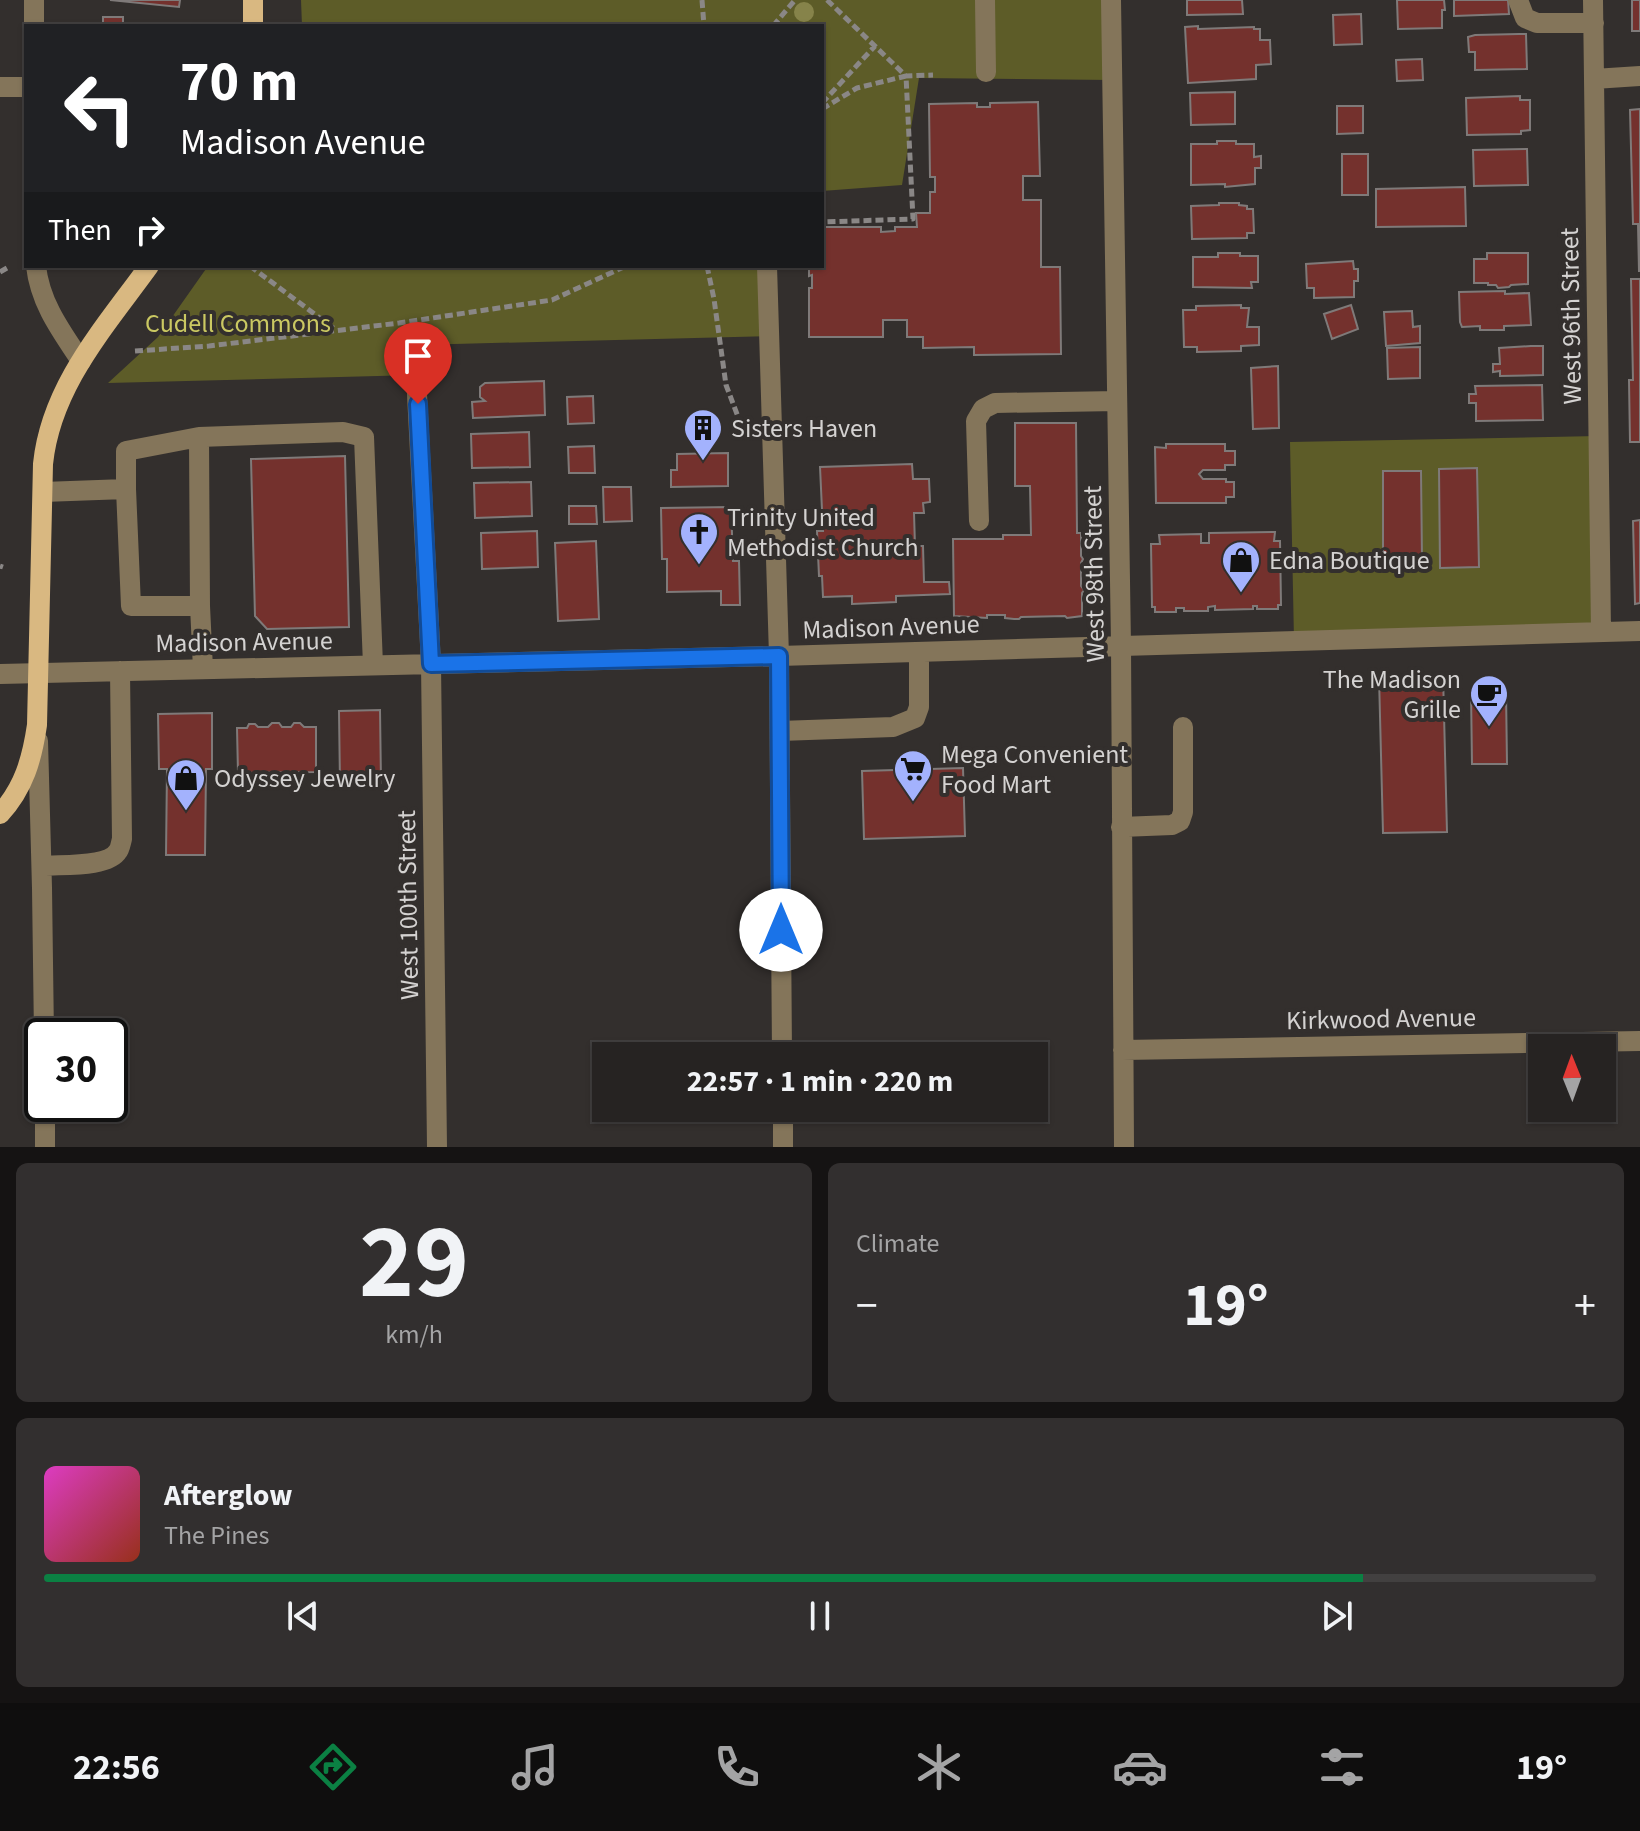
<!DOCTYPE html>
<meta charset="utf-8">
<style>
body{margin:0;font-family:"Source Sans 3",sans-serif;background:#322f2f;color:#f1f3f6;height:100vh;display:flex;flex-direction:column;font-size:30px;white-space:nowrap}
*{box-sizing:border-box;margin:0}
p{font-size:26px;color:#a4a4a5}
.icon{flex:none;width:44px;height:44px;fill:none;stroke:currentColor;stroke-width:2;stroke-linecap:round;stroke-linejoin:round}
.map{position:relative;height:1147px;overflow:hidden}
.side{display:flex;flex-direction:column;gap:16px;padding:16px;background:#151313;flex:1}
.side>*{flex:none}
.guide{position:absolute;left:24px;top:24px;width:800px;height:244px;border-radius:0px;box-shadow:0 2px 6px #0004,0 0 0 2px #424040;background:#202124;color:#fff;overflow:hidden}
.needle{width:52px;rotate:359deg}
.controls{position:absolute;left:1528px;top:1034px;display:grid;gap:16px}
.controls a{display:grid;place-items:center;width:88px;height:88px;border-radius:0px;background:#262322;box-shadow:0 2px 6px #0004,0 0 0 2px #424040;font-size:40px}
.speed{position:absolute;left:24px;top:1018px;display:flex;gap:16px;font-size:40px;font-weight:700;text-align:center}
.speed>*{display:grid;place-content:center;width:104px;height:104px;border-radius:50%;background:#262322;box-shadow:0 2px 6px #0004,0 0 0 2px #424040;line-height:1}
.speed .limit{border:4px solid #111;border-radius:12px;background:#fff;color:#111}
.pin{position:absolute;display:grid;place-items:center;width:68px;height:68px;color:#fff;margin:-82px -34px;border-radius:50% 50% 50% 0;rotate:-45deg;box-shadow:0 0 8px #0007}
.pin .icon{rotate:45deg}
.me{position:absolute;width:88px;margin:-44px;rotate:0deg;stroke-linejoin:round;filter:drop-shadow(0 0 6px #0008)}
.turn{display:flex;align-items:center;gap:28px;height:168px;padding:0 24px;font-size:36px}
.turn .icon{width:104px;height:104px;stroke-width:2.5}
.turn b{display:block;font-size:56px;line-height:68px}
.then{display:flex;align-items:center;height:76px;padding:0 24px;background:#0003;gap:16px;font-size:30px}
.big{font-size:60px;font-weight:700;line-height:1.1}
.side .tile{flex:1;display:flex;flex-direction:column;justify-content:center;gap:12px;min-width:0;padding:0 28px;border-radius:12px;background:#322f2f}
.side .dial{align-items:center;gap:0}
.dial b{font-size:104px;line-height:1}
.song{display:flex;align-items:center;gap:24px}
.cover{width:96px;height:96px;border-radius:12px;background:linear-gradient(135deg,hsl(310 70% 55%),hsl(10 70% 35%))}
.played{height:8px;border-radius:4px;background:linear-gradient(90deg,#0b8043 85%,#424040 85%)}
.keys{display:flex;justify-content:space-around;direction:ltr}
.heat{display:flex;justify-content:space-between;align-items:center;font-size:44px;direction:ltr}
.side .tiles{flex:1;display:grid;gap:16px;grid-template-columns:1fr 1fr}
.tile:last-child{grid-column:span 2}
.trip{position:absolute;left:592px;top:1042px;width:456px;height:80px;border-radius:0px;background:#262322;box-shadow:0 2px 6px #0004,0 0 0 2px #424040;font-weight:700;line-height:80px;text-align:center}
.menu{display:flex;height:128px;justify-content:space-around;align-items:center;background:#0f0e0e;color:#a4a4a5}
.menu .icon{width:56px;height:56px}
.menu .selected{color:#0b8043}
.menu b{font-size:36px;color:#f1f3f6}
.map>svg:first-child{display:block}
.green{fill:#5d5c28}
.building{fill:#74312d;stroke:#7f7a79;stroke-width:2}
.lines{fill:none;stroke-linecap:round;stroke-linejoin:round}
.path{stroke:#8a8786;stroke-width:5;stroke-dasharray:8 4;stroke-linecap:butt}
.minor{stroke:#84755a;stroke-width:20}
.major{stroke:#d9b881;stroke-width:20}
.tree{fill:#86834a}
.route-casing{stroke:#114b97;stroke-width:20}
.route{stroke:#1a73e8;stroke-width:14}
.labels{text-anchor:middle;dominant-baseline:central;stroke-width:8;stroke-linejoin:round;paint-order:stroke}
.street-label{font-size:26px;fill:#d4d2d1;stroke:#332f2d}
.park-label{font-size:26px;fill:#cac862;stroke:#332f2d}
.poi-label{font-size:26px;fill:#d4d2d1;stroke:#332f2d;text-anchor:start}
</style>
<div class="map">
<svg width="1640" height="1147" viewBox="0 0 1640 1147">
<rect width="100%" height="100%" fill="#332f2d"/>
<path class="green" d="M301 0H1111L1112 80 919 78 902 185 822 191V26H302Z
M208 266H767L769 336 417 345 416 375 108 383 158 337Z
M1598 436 1601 632 1294 640 1290 442Z"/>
<path class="building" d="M110 0H180L179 7Z
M1187 0H1242L1243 14 1187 15Z
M1397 0H1444L1445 10H1442V28L1398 29Z
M1454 0H1508L1509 14 1454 16Z
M1632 0H1640V31H1632Z
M1361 14 1362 44 1334 45 1333 15Z
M103 17H123V23H150V26H103Z
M1198 26V29L1254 27V29H1260V40H1270L1271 64 1256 65V79L1188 83 1185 27Z
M1519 34H1526L1527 69 1475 70V52H1469L1468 37 1475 35Z
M1422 59 1423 80 1397 81 1396 60Z
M1235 92V124L1191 125 1190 93Z
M1520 96V100H1530V130L1521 131V134L1467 135 1466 98Z
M1038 102 1040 176H1023V200H1041V267H1060L1061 354 974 355V347L923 348V337H907V320H883V337H809V288H812V275L809 276V266H822V227H881V232L895 231V227H917L916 213H930V192H935V177H930L929 104 977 103V107H990V103Z
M1337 106H1363V133L1337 134Z
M1640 109V271H1639L1638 224H1633L1630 110Z
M1217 141H1236V144H1254V157L1261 156V168H1255V184L1225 187V184L1191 185V144H1217Z
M1527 149 1528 185 1474 186 1473 150Z
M1342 154H1368V195H1342Z
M1465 187 1466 226 1376 227V189Z
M1219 203H1239V205L1247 206V209H1253L1254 233H1247V238L1192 239 1191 206 1219 205Z
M1218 253H1240V256H1258V282H1251L1252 288 1193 287V257H1218Z
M1487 253H1528V284L1511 285 1509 287 1498 288 1496 285H1488V283H1474V259H1487Z
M1353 261 1354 269H1358V281H1354V297L1314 298V288H1307L1306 264Z
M1631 279H1640V442H1630L1629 380H1633Z
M1505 291V294L1529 293 1531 325 1504 326V330H1480V326L1462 327 1460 322 1459 292Z
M1241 305V308H1249L1247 327H1259V345L1241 346V351L1197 352V347H1184L1183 310H1196V306Z
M1351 305 1358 329 1332 339 1324 314Z
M1412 311 1413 327 1420 326V343L1386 346 1384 312Z
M1531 346H1543V375L1500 376V371L1493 372V364H1500L1499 348Z
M1420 347V378L1388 379 1387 348Z
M1278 366 1279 428 1253 429 1251 368Z
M544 381 545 415 473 418 472 402 485 401 480 397V387L485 383Z
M1542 385 1543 420 1476 421V403H1469V394H1476L1475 386Z
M593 396 594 423 568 424 567 397Z
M1015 423H1076L1077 533H1081V556L1083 559 1081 563V586L1084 590 1082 593V616L1067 618 1065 616 1021 617 1019 619H1014L1005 618V615H987V618L954 616 953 539H1003V535H1031L1030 486H1015Z
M529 432 530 467 472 468 471 434Z
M1166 444H1225V451H1235V465H1225V470H1203L1199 474 1203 479H1226V482H1234V497H1226V503H1156L1155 447 1166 448Z
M594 446 595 473H569L568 447Z
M728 453V486L671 487V470H677V454Z
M345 456 349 627 267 629 255 616 251 459Z
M912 464 913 479H929L930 502 923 503 924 513H914L915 546H923L924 582H949L950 594 896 596V602L852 604V596L823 597 822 576H819L817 531H823L820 467Z
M1477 468 1479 567 1440 568 1439 469Z
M1383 471H1421L1422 560H1383Z
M531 482 532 516 475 518 474 483Z
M603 487H631L632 521 604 522Z
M569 506H596L597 524H569Z
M731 507 733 561H739L740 605H721V591L667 592V559H662L661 508Z
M1640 520V603L1635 604 1633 521Z
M537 531 538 567 482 569 481 533Z
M1275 532 1274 541H1280L1281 605H1278V609H1257V606H1253V609L1215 610V606L1208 607V611H1184V608H1176V612H1155V607H1152L1151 544H1160L1159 535 1201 534V543H1209V533Z
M596 541 599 619 558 621 555 543Z
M1443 675 1447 832 1383 833 1379 677Z
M1471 691H1506L1507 764H1472Z
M380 710 381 783 340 784 339 711Z
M212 713V769H206L205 855H166L167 769H159L158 714Z
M272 723H279L282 727H291L294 723H300L304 727H316V772L238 773 237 728H247L249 724H255L258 727H268Z
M963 768 965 836 864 839 862 771Z"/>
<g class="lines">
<path class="path" d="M702 0 704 26
M827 0 906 76 933 75
M773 26 795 0
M822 103 875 46
M822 109 857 88 906 76 913 219 822 222
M250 266 336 330
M707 266 714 299 726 385 740 422 748 439
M0 272 7 268
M135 351 209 346 399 323 552 300 626 266
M0 566 3 567"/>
<path class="minor" d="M34 0V26
M985 0 986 72
M1111 0 1121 645 1124 1147
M1518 0 1525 18 1537 23H1594
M1593 0 1601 632
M1594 79 1640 76
M0 87H26
M36 266C40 303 61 331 81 361
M767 266 779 656 782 1056
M416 375 431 664 437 1147
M126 489V451L199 437
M43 492 126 489 131 606H200L203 669
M979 521 976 421 983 409 995 403 1117 401
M200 606 199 437 343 432 364 437 373 665
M0 674 779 656 1640 631
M780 731 893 727 915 718 919 707V652
M38 741 42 888 44 1036
M1121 827 1172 825 1180 821 1183 812V727
M42 866C60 864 108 868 118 851 120 849 121 842 122 839L120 671
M1123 1050 1640 1041
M45 1104V1147
M783 1108V1147"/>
<path class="major" d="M253 0V26
M0 814C24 788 32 759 37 725L43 464C51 386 105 327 149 266"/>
</g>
<circle class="tree" cx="804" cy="12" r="10"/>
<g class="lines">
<defs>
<path id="route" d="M418 404 431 664 779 656 781 930"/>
</defs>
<use href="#route" class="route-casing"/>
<use href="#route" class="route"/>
</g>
<defs>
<symbol id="building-pin" viewBox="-11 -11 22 30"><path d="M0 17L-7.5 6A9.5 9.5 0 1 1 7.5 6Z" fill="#a3b2fd" stroke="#332f2d"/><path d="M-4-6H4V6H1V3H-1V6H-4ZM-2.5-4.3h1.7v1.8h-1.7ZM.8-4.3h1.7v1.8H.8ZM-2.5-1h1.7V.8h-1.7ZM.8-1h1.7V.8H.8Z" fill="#111"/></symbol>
<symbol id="church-pin" viewBox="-11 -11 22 30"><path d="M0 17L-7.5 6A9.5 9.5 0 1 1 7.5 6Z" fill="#a3b2fd" stroke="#332f2d"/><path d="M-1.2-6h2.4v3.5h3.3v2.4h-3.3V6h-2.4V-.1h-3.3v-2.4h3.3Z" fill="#111"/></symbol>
<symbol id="shop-pin" viewBox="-11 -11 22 30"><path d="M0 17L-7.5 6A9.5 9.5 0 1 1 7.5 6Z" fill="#a3b2fd" stroke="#332f2d"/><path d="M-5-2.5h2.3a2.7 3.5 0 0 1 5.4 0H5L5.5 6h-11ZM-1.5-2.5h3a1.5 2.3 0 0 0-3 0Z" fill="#111"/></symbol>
<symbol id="cafe-pin" viewBox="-11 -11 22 30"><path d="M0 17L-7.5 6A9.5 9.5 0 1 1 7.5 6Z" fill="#a3b2fd" stroke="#332f2d"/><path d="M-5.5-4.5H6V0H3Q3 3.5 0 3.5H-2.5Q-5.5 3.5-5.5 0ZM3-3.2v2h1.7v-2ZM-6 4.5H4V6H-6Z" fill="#111"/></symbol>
<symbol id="supermarket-pin" viewBox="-11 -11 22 30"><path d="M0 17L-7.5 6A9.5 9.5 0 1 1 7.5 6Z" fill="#a3b2fd" stroke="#332f2d"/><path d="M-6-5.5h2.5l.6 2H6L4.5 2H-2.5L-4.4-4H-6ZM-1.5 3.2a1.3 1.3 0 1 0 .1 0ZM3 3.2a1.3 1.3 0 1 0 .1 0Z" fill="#111"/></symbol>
</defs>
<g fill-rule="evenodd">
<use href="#building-pin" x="681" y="406" width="44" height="60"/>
<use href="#church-pin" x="677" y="510" width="44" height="60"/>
<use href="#shop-pin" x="1219" y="538" width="44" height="60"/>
<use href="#cafe-pin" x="1467" y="672" width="44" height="60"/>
<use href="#supermarket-pin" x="891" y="747" width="44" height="60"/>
<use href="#shop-pin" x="164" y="756" width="44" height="60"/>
</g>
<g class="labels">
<g class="street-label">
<text transform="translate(1571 316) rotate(-91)">West 96th Street</text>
<text transform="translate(1094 574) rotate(-91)">West 98th Street</text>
<text transform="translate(891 627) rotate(-2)">Madison Avenue</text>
<text transform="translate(244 642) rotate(-1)">Madison Avenue</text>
<text transform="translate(408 905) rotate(-91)">West 100th Street</text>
<text transform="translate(1381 1019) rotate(-1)">Kirkwood Avenue</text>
</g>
<g class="park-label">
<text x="238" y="323">Cudell Commons</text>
</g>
<g class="poi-label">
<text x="731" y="428">Sisters Haven</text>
<text x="727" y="517">Trinity United<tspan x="727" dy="30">Methodist Church</tspan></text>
<text x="1269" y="560">Edna Boutique</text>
<text x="1461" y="679" text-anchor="end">The Madison<tspan x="1461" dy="30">Grille</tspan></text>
<text x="941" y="754">Mega Convenient<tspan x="941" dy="30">Food Mart</tspan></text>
<text x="214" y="778">Odyssey Jewelry</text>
</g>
</g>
</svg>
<div class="controls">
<a><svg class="needle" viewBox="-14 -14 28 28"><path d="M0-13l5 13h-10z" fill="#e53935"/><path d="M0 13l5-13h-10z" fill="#a4a4a5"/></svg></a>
</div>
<div class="speed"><div class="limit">30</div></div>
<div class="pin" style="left:418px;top:404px;background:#d93025"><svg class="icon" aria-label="arrive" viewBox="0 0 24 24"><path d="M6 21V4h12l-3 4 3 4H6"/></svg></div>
<svg class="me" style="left:781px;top:930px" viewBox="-20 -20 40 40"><circle r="19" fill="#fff"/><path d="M0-13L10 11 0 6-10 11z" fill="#1a73e8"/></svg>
<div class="trip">22:57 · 1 min · 220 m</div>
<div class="guide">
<div class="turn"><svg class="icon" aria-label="left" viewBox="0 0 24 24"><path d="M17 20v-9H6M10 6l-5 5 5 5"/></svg><div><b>70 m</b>Madison Avenue</div></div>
<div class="then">Then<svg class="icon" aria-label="right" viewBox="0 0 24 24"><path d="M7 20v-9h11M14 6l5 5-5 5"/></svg></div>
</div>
</div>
<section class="side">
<div class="tiles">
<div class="tile dial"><b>29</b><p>km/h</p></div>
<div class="tile"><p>Climate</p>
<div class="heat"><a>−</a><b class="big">19°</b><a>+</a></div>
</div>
<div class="tile">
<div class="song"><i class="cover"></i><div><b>Afterglow</b><p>The Pines</p></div></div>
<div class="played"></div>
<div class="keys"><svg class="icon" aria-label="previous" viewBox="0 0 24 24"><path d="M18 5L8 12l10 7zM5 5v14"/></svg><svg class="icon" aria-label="pause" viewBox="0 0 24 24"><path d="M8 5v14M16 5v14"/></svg><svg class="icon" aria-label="next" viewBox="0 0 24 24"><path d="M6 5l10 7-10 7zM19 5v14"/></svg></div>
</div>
</div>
</section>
<nav class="menu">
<b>22:56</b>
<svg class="icon selected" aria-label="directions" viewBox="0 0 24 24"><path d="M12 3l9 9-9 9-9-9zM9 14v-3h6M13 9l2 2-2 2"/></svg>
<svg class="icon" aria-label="music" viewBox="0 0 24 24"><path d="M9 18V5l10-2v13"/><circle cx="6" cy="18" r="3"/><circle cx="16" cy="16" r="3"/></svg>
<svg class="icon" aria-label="phone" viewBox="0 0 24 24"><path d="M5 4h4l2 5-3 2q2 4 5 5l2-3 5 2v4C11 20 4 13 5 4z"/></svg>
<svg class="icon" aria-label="climate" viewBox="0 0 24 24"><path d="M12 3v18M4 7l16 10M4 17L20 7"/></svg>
<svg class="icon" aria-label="car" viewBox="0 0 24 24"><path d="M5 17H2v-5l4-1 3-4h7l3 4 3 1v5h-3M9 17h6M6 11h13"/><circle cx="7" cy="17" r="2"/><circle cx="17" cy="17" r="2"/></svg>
<svg class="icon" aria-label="filters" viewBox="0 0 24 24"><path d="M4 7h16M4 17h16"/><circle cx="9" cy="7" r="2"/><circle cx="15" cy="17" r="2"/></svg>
<b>19°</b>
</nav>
